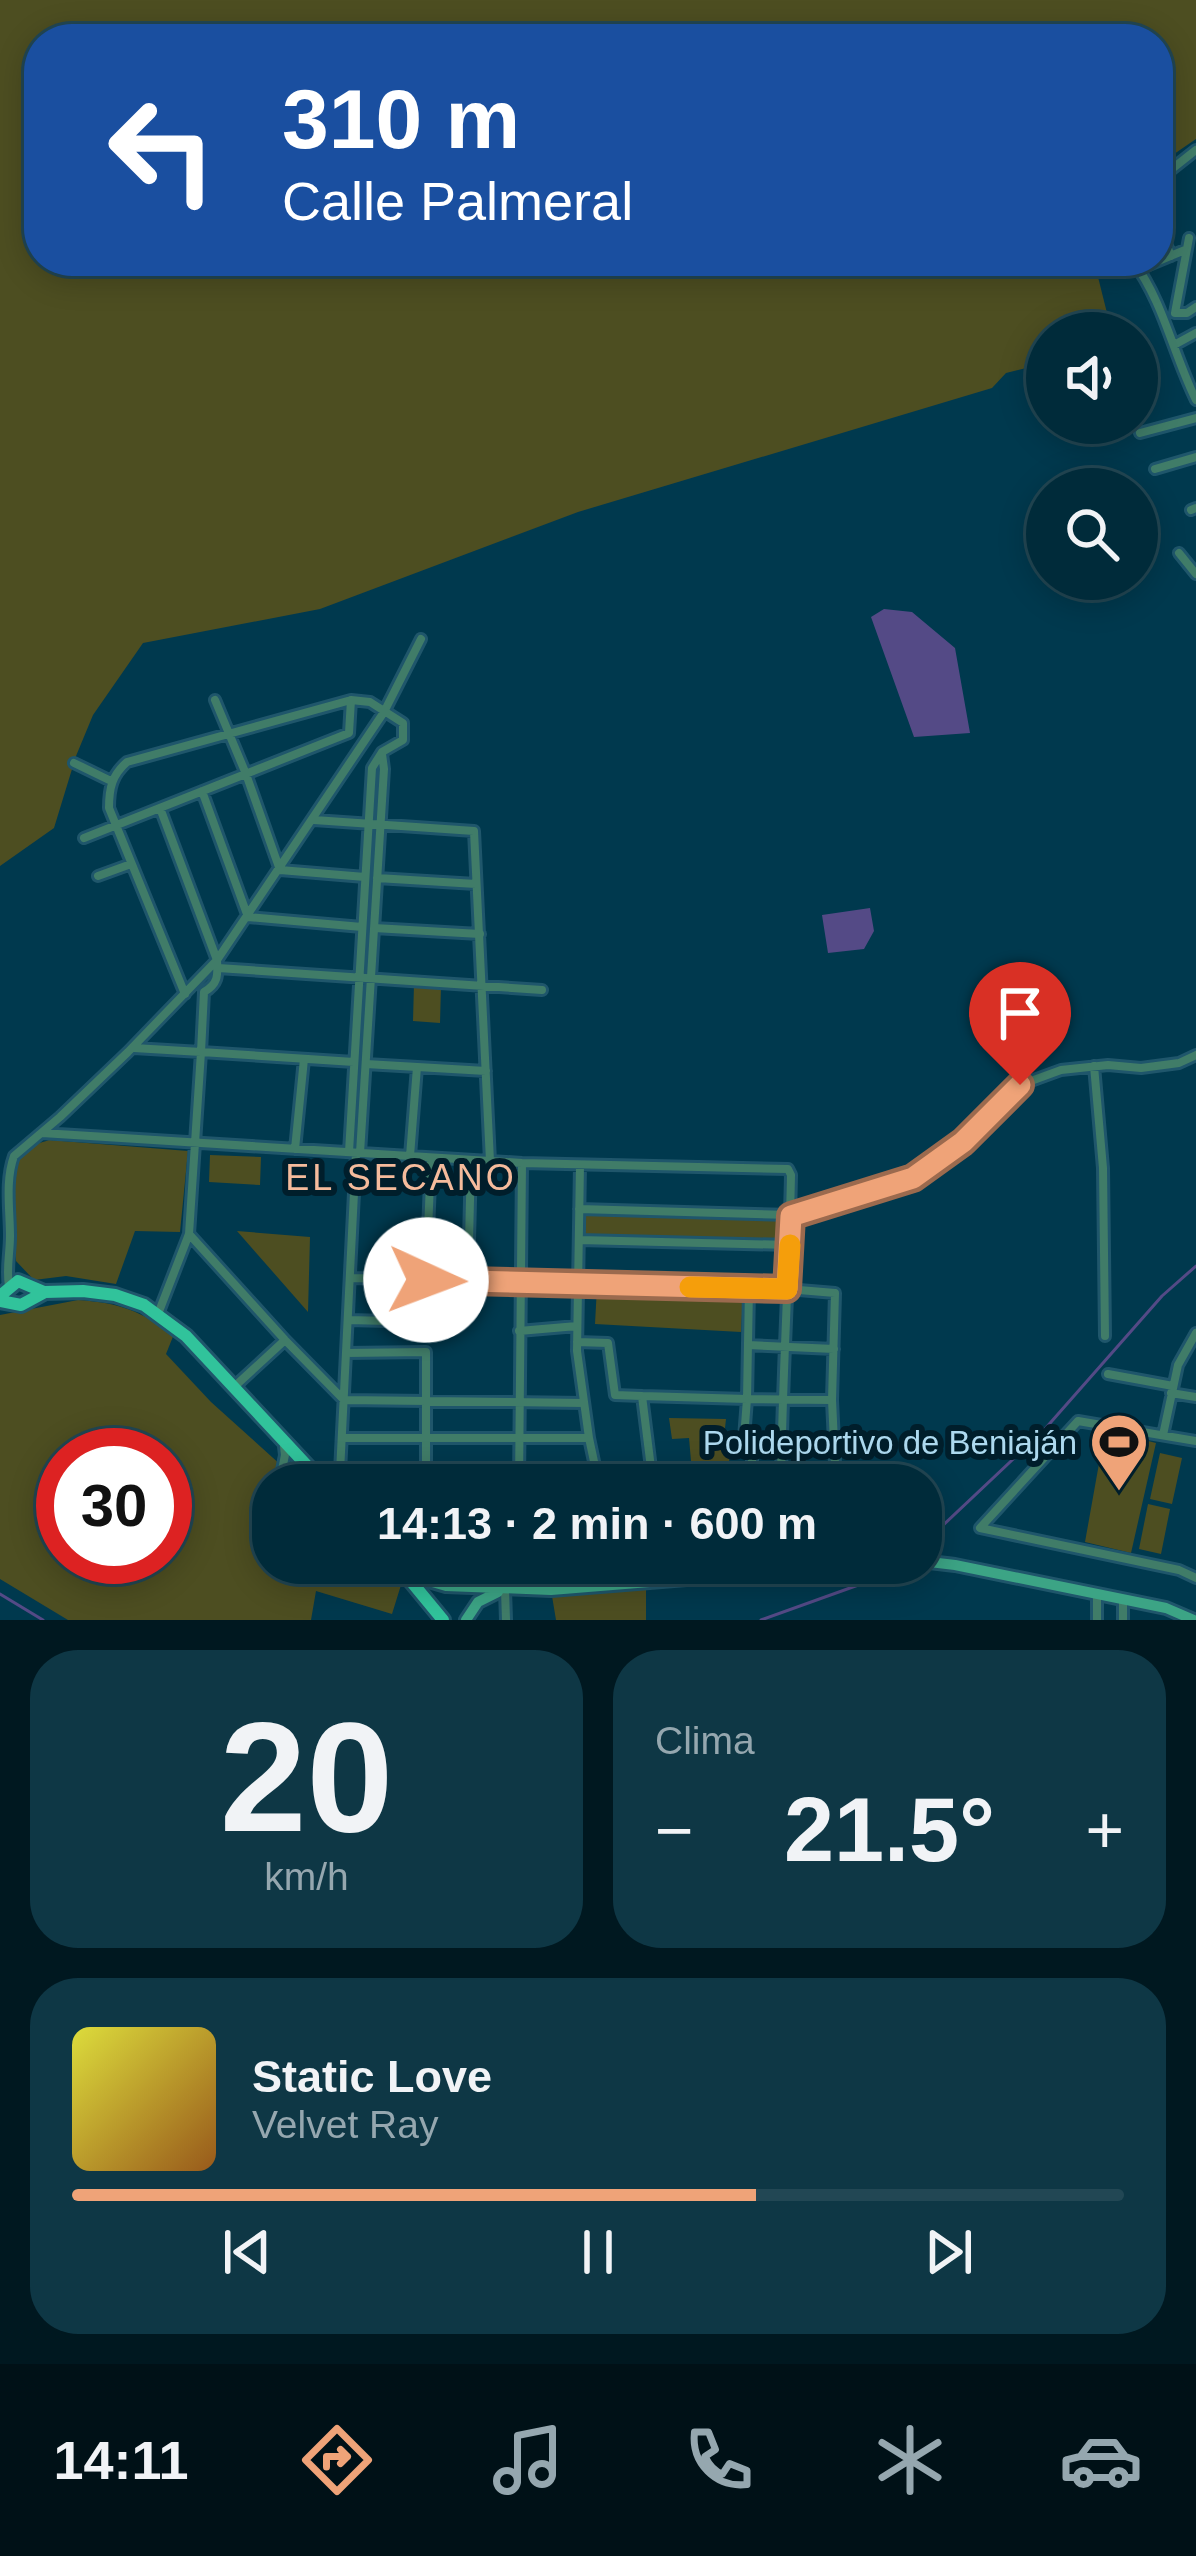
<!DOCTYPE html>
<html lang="es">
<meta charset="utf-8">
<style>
body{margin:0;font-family:Arial,sans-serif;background:#0e3745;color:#f1f3f6;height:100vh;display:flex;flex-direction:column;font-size:45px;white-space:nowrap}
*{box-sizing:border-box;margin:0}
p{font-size:39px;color:#95a7af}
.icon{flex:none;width:66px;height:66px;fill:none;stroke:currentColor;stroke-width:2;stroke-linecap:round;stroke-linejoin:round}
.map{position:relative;height:1620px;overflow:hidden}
.panel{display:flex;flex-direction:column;gap:30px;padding:30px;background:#001820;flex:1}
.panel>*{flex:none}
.banner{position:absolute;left:24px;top:24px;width:1149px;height:252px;border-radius:48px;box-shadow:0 6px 30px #0003,0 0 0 3px #224754;background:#1a4fa0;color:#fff;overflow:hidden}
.buttons{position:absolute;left:1026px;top:312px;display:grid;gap:24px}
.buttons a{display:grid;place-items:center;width:132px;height:132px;border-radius:50%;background:#002b3a;box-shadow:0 6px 30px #0003,0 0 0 3px #224754;font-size:60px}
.speed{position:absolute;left:36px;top:1428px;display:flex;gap:24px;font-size:60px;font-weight:700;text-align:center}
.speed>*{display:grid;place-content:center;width:156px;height:156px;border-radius:50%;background:#002b3a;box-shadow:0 6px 30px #0003,0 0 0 3px #224754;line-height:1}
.speed .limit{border:18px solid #d22;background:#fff;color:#111}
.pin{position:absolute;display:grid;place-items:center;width:102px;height:102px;color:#fff;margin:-123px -51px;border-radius:50% 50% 50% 0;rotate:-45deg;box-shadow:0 0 12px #0007}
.pin .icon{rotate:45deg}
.me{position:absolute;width:132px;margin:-66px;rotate:92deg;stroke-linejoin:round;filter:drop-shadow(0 0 9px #0008)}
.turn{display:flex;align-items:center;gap:42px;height:252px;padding:0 60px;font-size:54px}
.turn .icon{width:156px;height:156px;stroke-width:2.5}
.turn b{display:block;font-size:84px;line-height:102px}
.big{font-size:90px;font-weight:700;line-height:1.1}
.panel .widget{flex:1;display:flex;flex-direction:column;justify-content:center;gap:18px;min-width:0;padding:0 42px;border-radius:48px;background:#0e3745}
.panel .dial{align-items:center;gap:0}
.dial b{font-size:156px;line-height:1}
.song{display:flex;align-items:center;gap:36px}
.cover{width:144px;height:144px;border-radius:18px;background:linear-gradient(135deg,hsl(60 70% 55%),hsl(30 70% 35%))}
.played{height:12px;border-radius:6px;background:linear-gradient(90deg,#efa378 65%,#224754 65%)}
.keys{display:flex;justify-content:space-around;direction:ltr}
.heat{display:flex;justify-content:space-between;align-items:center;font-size:66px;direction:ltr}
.panel .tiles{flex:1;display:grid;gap:30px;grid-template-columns:1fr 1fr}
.widget:last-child{grid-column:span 2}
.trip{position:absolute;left:252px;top:1464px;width:690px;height:120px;border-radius:48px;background:#002b3a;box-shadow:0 6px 30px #0003,0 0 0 3px #224754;font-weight:700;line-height:120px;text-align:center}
.menu{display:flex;height:192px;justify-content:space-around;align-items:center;background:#001117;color:#95a7af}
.menu .icon{width:84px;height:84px}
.menu .active{color:#efa378}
.menu b{font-size:54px;color:#f1f3f6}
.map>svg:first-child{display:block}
.green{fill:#4d4e21;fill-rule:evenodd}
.water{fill:#544a86}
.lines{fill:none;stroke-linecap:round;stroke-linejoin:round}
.stream{stroke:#544a86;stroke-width:3}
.street-casing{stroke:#1f566b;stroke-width:14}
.secondary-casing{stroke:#1f566b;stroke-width:16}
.primary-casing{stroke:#1f566b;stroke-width:18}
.street{stroke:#407c68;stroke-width:8}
.secondary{stroke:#3ca485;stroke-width:10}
.primary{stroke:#31c39b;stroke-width:12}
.route-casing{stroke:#9b6a4e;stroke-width:30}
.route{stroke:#efa378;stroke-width:21}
.slow{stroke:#f59e0b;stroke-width:21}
.labels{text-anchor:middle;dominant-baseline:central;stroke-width:12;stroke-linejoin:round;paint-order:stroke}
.poi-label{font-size:33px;fill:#add9ef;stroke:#001e2b;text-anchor:end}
.neighbourhood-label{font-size:36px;letter-spacing:3px;fill:#f5bb9c;stroke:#001e2b}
</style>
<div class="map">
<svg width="1196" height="1620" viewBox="0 0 1196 1620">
<rect width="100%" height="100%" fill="#00394e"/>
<path class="green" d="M0 0H1196V139L1158 165V39H39V261H1094L1112 333H1047V363L1006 373 992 388 578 512 320 609 143 643 93 715 76 756 54 828 0 866Z
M414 984 441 986 440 1023 413 1021Z
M49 1140 188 1151 180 1232 135 1231 116 1284 66 1276 34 1280 16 1261C14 1235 5 1174 23 1153 29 1146 40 1143 49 1140Z
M210 1155 261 1157 260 1185 209 1182Z
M581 1211 781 1218 780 1241 581 1234Z
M237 1231 310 1237 308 1312Z
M597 1287 743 1296 741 1332 595 1324Z
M78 1300C121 1303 139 1311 174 1334L166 1354 211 1402 303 1485H273V1563H382L401 1585 392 1614 316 1591 311 1620H68L0 1579V1315ZM63 1455H165V1557H63Z
M669 1418 726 1419 723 1446 730 1452 729 1462 691 1461 689 1438 672 1439Z
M1105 1430 1156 1443 1131 1553 1085 1542Z
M1160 1453 1182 1458 1172 1504 1150 1499Z
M1148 1504 1170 1509 1161 1554 1139 1549Z
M646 1583V1620H556L551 1590Z"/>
<path class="water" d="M884 609 912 612 955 648 970 733 914 737 871 617Z
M870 908 874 931 864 949 828 953 822 915Z"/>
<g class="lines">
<path class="stream" d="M921 1546 1044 1430 1162 1296 1196 1266
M0 1594 43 1620
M761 1620 889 1574 905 1563"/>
<defs>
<path id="street" d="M1158 180 1196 150
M1158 224 1171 256
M1133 261C1164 303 1173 354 1196 400
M1139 269 1185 250
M1175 313 1189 238
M1175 313H1187L1196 307
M1174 345 1196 333
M1140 433 1196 418
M1155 469 1196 457
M1191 510 1196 508
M1179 553 1196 574
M215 700 246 774 280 870 365 877
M74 763 111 781
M202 791 248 917 362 927
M314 820 474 831 490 1161
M84 838 349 733 351 700
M98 876 131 864
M377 878 476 884
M374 928 480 934
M218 968 542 990
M185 994 109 808C109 788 112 775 127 762L351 700 370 702 403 723V740L382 752 372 768 349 1152
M134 1048 201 1052 204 992C218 984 218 976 217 960L160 808
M366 1064 486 1071
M1094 1066 1103 1168 1105 1336
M42 1133 522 1163 788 1169 791 1175C789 1278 782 1381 781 1485
M295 1149 304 1059
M360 1153 384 769 382 754
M410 1156 417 1067
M580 1165 577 1351 589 1438 599 1485
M579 1209 791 1215 913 1178 963 1142 1020 1085 1061 1070 1108 1065 1141 1068 1179 1063 1196 1055
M189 1234 285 1340 344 1400 584 1403
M579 1240 790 1245
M350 1278 787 1289 835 1293 832 1400 836 1485
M426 1280 431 1158
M468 1281 471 1160
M9 1286C6 1270 10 1253 10 1236 10 1210 5 1181 14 1156L60 1117 128 1052 217 960 384 712 421 639
M158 1314 189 1234 201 1052 354 1062
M348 1320 430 1322
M519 1331 577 1326
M577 1342 608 1343 615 1395 642 1396 652 1476 736 1482
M748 1345 834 1349
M346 1353 426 1352V1485
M1108 1374 1173 1386
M234 1387 285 1340
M1171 1393 1196 1397
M642 1396 747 1399 749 1288
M1163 1435 1178 1365 1196 1333
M342 1438H589
M1196 1441 1078 1421 980 1528 1179 1570 1196 1578
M426 1471H519
M597 1479 651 1470
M751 1481 781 1479
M736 1484 751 1481 753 1441 744 1438 747 1399 831 1400
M279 1485 285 1455 284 1446
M334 1485 340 1472 356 1153
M519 1485 522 1163
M264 1532 273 1503
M519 1563V1589
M623 1563 631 1584
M734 1563V1575
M505 1590 506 1620
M1097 1594V1620
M1123 1620V1599"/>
<path id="secondary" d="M921 1561 955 1565 1166 1608 1194 1620
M400 1565 429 1581 446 1586 551 1590 883 1563
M466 1620 478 1602 498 1592"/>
<path id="primary" d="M0 1296 18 1281 44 1292
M0 1301 21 1305 45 1292 83 1291 115 1295 144 1305 186 1336 325 1485
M396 1563 443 1620"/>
</defs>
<use href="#street" class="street-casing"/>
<use href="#secondary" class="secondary-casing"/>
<use href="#primary" class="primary-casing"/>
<use href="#street" class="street"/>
<use href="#secondary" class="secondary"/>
<use href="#primary" class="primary"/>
</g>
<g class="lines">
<defs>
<path id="route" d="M426 1280 787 1289 791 1216 913 1178 963 1142 1020 1085"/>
</defs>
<use href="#route" class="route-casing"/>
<use href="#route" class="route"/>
<path class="slow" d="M690 1287 787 1289 790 1245"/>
</g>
<defs>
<symbol id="stadium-pin" viewBox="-11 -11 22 30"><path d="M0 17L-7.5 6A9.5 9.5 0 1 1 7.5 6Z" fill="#efa378" stroke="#001e2b"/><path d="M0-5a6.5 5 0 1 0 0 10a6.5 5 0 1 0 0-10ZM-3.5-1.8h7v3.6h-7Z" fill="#111"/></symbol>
</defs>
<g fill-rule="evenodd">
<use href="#stadium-pin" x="1086" y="1409" width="66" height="90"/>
</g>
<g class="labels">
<g class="poi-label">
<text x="1077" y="1442">Polideportivo de Beniaján</text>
</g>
<g class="neighbourhood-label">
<text x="401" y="1177">EL SECANO</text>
</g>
</g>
</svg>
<div class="buttons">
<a><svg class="icon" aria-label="sound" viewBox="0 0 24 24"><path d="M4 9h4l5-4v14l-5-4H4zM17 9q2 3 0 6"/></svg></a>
<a><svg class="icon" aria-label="search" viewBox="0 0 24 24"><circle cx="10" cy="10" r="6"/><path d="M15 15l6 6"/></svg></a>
</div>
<div class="speed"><div class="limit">30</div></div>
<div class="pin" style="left:1020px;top:1085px;background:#d93025"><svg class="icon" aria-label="arrive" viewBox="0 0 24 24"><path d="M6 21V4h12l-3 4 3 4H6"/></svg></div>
<svg class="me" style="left:426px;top:1280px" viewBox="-20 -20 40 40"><circle r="19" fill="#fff"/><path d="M0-13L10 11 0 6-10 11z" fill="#efa378"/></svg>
<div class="trip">14:13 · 2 min · 600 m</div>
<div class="banner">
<div class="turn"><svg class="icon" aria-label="left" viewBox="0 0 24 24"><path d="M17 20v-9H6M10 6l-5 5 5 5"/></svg><div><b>310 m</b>Calle Palmeral</div></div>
</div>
</div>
<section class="panel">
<div class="tiles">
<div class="widget dial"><b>20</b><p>km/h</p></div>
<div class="widget"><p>Clima</p>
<div class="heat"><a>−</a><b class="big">21.5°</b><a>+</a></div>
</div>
<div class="widget">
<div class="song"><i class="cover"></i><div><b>Static Love</b><p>Velvet Ray</p></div></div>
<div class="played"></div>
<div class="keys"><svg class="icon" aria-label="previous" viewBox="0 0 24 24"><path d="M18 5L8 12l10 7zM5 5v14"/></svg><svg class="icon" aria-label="pause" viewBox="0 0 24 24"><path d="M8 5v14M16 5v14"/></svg><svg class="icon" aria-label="next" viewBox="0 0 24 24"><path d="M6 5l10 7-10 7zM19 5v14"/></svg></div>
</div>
</div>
</section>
<nav class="menu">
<b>14:11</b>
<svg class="icon active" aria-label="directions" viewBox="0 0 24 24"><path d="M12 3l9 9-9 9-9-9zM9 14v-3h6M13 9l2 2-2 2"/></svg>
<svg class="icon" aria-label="music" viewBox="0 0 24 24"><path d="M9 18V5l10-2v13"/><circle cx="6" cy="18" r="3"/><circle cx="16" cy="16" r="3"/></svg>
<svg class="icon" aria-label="phone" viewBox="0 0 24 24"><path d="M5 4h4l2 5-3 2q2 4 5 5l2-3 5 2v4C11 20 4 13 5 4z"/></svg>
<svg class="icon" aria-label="climate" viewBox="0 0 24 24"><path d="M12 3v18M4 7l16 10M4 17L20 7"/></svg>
<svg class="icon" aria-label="car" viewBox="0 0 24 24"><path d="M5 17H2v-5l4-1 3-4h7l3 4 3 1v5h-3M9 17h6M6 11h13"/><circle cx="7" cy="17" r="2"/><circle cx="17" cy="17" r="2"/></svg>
</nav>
